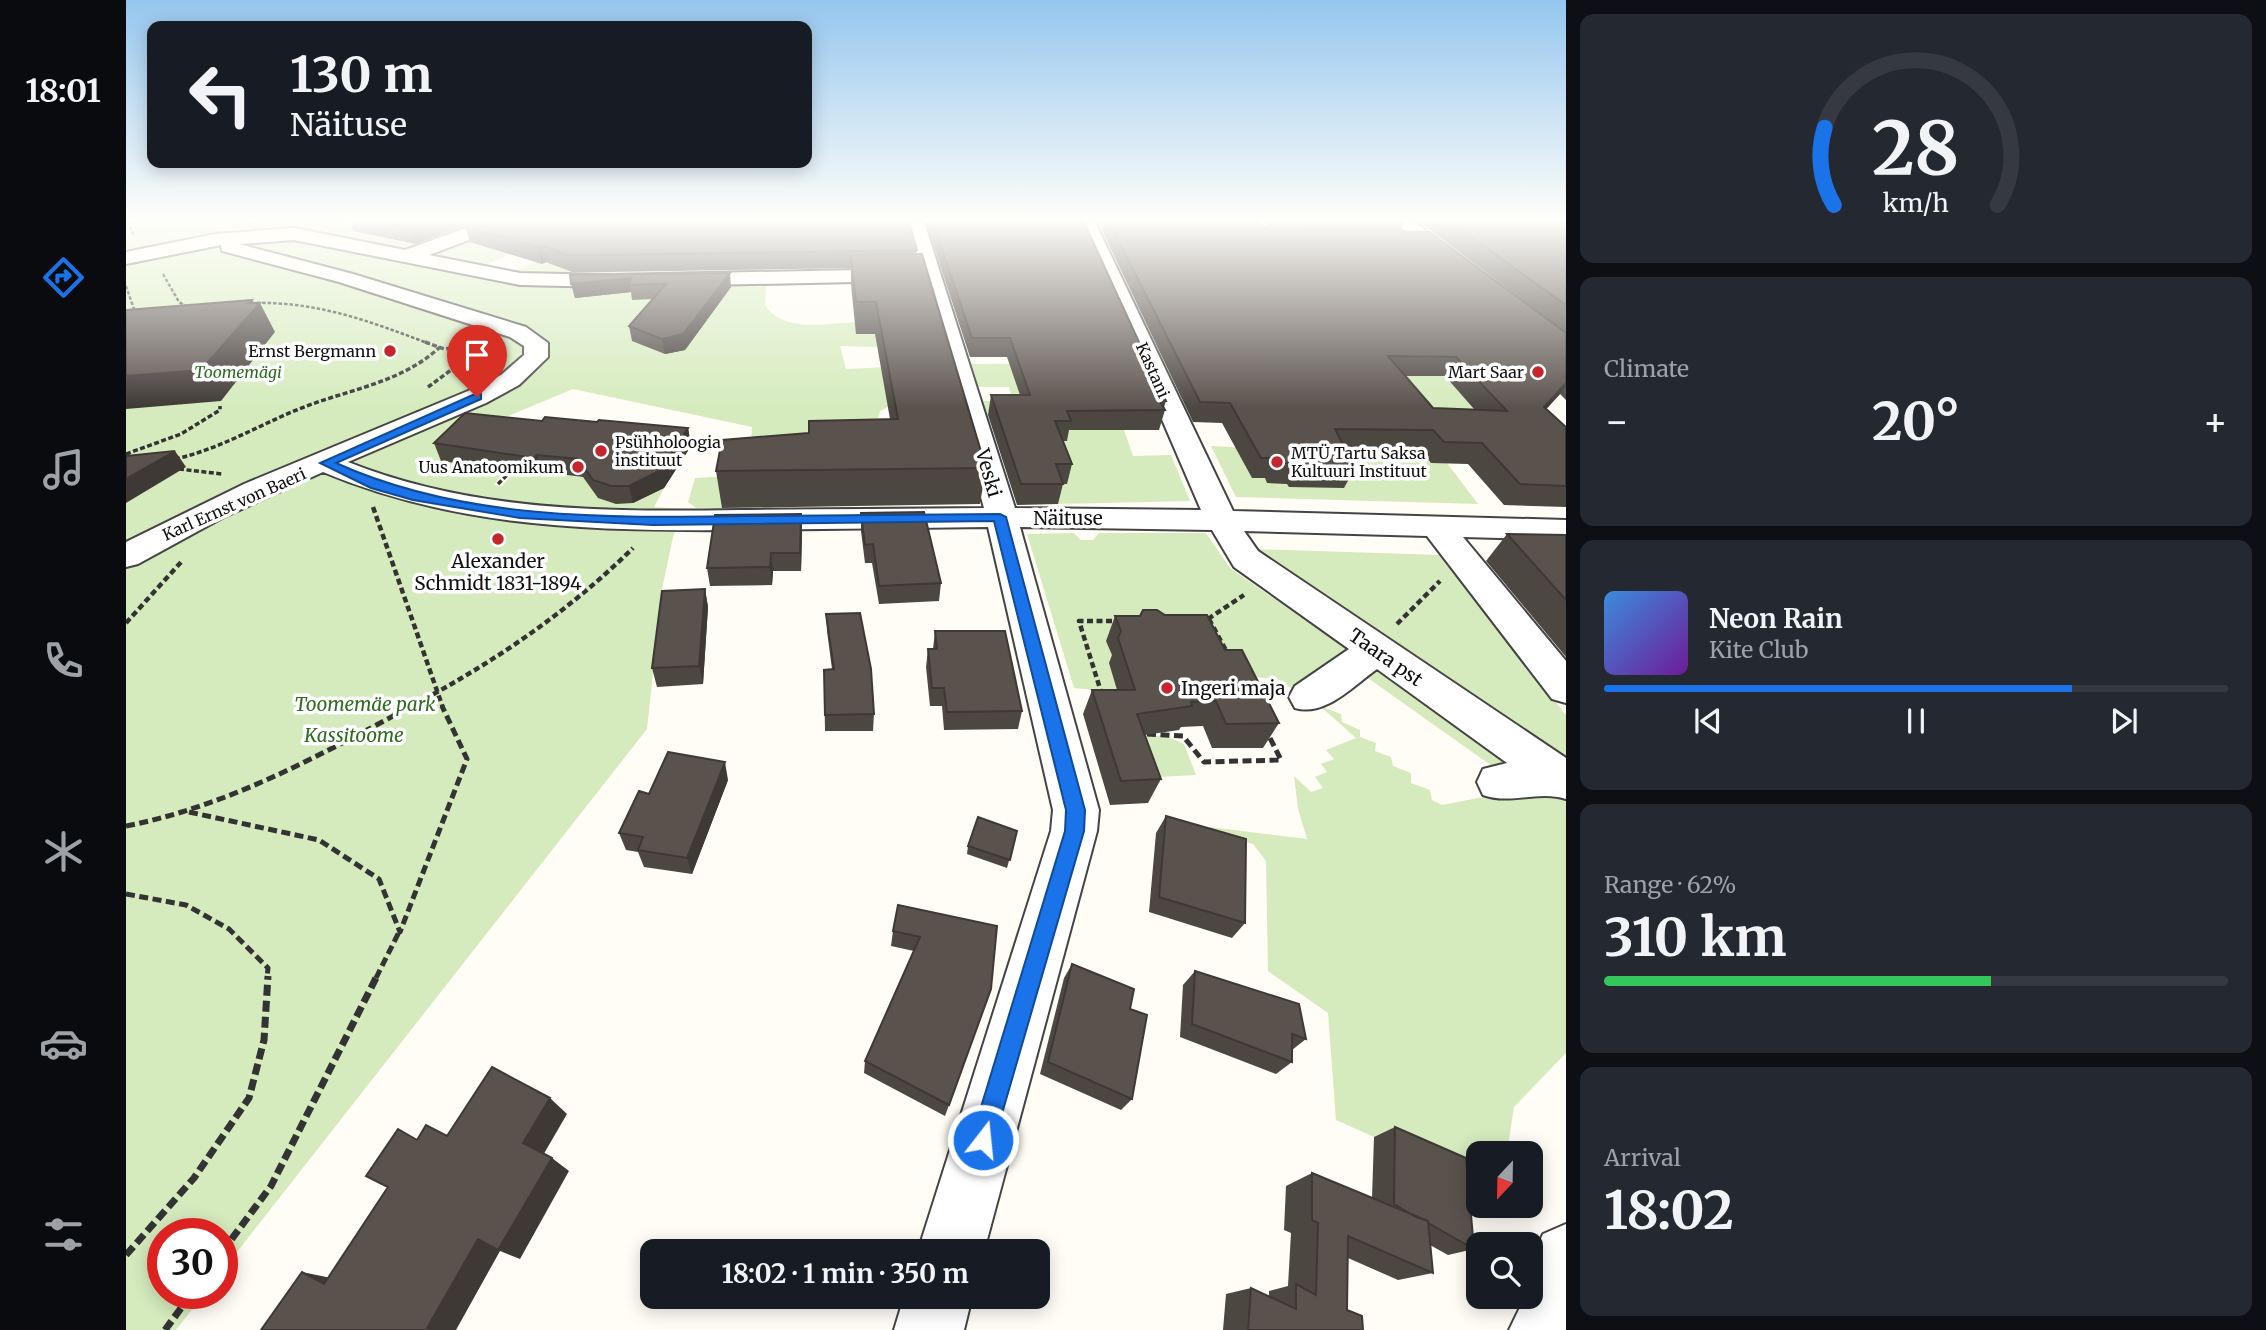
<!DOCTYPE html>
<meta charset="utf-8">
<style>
body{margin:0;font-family:Merriweather,serif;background:#242831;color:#f1f3f6;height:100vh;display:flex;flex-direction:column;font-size:26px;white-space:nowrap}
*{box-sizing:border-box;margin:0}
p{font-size:23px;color:#9ea1a6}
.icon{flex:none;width:38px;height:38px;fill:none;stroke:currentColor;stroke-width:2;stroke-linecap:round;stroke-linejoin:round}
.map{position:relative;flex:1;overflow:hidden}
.drawer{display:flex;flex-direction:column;gap:14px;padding:14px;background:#0d0f14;width:700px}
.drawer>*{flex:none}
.top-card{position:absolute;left:21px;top:21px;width:665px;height:147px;border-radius:14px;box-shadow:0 4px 18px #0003;background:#171b24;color:#f1f3f6;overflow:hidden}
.needle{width:46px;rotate:202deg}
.controls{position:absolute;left:1340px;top:1141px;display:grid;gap:14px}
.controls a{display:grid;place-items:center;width:77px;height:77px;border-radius:14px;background:#171b24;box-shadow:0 4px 18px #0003;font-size:35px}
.speed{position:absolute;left:21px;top:1218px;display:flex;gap:14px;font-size:35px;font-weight:700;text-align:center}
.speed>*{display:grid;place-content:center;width:91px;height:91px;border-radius:50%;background:#171b24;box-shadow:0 4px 18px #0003;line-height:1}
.speed .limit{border:10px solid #d22;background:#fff;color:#111}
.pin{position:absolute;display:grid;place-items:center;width:60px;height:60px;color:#fff;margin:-72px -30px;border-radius:50% 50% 50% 0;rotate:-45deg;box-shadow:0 0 7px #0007}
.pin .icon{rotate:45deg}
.me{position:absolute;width:77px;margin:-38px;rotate:16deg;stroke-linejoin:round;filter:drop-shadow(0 0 5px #0008)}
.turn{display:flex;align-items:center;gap:24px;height:147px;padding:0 28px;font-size:32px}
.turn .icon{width:91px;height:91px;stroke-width:2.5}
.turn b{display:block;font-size:49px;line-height:60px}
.big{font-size:52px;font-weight:700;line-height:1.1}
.drawer .widget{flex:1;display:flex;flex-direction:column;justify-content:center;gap:10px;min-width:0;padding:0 24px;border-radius:14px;background:#242831}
.drawer .dial{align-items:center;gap:0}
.dial svg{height:182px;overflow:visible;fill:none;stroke:#363941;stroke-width:7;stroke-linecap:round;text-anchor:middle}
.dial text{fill:#f1f3f6;stroke:none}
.song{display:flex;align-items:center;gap:21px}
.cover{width:84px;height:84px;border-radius:10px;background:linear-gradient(135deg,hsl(210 70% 55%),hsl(280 70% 35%))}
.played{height:7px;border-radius:4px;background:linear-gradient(90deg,#1a73e8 75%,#363941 75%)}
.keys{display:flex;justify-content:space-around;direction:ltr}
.heat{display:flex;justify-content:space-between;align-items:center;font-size:38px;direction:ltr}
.charge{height:10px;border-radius:5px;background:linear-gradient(90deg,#34c759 62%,#363941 0)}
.trip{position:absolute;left:514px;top:1239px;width:410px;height:70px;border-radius:14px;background:#171b24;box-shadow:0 4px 18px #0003;font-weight:700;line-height:70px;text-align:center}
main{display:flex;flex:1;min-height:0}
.dock{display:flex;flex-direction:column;width:126px;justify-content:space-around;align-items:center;background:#090b0e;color:#9ea1a6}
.dock .icon{width:49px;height:49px}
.dock .selected{color:#1a73e8}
.dock b{font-size:32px;color:#f1f3f6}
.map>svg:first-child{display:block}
.green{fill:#d5ebbd}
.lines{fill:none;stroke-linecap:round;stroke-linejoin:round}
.minor-casing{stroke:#444;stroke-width:4}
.path-far4{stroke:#333;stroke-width:2.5;stroke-dasharray:3.5 2;stroke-linecap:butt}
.path-far3{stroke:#333;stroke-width:3.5;stroke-dasharray:5 2.5;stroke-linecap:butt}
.path-far2{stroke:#333;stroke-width:4.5;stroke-dasharray:6 3.5;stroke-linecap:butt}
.path-far1{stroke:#333;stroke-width:5;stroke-dasharray:9 4.5;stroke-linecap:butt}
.path{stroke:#333;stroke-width:7;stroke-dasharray:11 5;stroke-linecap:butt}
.minor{fill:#fff;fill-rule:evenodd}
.wall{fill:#4d4742;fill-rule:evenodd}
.shaded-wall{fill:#3f3936}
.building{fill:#5a524d;stroke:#3f3936;stroke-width:2;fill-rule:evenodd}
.route{fill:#1a73e8;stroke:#114b97;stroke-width:2}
.poi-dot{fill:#c4262e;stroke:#fff;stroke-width:2.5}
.labels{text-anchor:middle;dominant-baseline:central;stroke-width:7;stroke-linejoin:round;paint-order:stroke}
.far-poi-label{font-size:16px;fill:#111;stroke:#fff;text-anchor:end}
.far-street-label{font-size:16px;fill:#111;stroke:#fff}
.far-park-label{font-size:16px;font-style:italic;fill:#2f6b1f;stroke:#fff}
.street-label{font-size:19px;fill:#111;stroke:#fff}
.poi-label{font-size:19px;fill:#111;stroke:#fff}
.park-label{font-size:19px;font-style:italic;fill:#2f6b1f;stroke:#fff}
</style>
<main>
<nav class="dock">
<b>18:01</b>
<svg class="icon selected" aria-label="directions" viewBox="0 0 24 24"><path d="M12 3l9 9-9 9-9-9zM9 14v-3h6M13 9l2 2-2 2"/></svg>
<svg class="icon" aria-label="music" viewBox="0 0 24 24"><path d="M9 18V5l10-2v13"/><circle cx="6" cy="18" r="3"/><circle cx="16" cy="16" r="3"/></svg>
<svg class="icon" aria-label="phone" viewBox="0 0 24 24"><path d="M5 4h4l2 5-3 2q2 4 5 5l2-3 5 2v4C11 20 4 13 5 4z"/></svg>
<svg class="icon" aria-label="climate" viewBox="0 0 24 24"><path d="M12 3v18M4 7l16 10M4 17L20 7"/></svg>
<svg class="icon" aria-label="car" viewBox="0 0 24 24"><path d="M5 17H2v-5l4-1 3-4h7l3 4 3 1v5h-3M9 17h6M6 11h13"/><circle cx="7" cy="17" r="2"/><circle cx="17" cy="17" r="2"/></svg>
<svg class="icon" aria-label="filters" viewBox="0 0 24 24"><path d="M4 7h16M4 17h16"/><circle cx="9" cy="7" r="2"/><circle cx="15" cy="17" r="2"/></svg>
</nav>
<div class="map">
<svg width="1440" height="1330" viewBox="0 0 1440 1330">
<rect width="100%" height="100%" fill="#fffdf5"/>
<path class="green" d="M0 222H216L237 233 293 246 377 224 460 222 380 253 384 254 360 265 389 272 409 262 557 239 478 276 640 283 639 305C658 334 703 323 732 322 738 322 747 326 753 328L752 347 714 346 720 369 762 367V407L754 411 751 421 647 470 646 509 570 508 562 502 569 478 623 475 626 427 447 389 346 431 351 468 378 471 368 485 376 486 388 472 413 475 417 472 538 488 528 507 559 509 547 537 536 589 521 729 96 1271V1234H37V1293H79L50 1330H0Z
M1077 295 1313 376 1338 377 1401 430 1321 463 1352 504 1110 497 1085 446 1122 448 1220 475 1233 471 1234 463 1226 449H1249Z
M1006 363 956 430H998L1007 456 1045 455 1064 501 932 504 925 484 885 415H859L857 401H887L883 387H852L845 364Z
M948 533 955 540H967L973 533H1080L1104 568 1228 654 1173 694 1154 680 1130 677 1007 708 969 690 948 688 901 534Z
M1125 549 1315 555 1440 715V770Z
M1248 667 1392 768 1370 769 1239 676Z
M1194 706 1215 714 1216 722 1234 730V737L1250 743 1249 751 1265 757 1267 766 1285 773V783L1304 790 1306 800 1316 805 1420 785 1440 799V1053L1388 1107 1381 1153H1353V1184L1210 1120 1202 1013 1142 971 1140 861 1127 844 1088 833 1084 827 1181 839 1172 809 1168 776 1185 792 1197 788 1189 777 1201 772 1195 764 1208 759 1200 750 1230 738Z
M999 735 1040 736 1058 744 1070 775 1014 778Z"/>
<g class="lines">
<defs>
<path id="minor" d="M357 222H383L380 226 303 255 394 273 482 275 778 269 788 275 778 281 482 287 394 285 168 240 113 244 227 274 400 327 422 343V357L393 385 360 403 222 462C348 512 480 512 614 510 695 509 776 509 858 508L780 222H798L889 508 1075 510 951 222H969L1107 511 1440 520V540L1337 537 1440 661V703L1426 699 1301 536 1118 531 1132 551 1440 758V799C1412 790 1385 805 1357 795L1351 782 1357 769 1381 763 1251 669C1227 686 1199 717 1169 708L1163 697 1169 686 1223 649 1108 567 1086 530 894 527 973 810 971 831 858 1251H792L925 831 927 810 862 527C781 528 700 529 618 530 473 531 333 529 197 472L96 518 12 564 0 567V542L118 484 342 391 375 375 398 355V346L384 337 213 282 96 251 95 245 0 264V252L89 234 168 228 279 250Z
M1269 222H1289L1341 264 1331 270 1324 268Z
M1440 1224V1330H1383L1399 1297H1405L1407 1257 1417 1234Z
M778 1297H846L838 1330H768Z"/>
</defs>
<use href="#minor" class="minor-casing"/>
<path class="path-far4" d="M1 222 8 235
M37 274 53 302 61 307
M0 286 10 315
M125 303C191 301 243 321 304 344"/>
<path class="path-far3" d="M299 342 318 349 350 346
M131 350H139L131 360
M302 387 340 359 351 345 349 342
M0 454 55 434 94 410V406
M49 459C94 449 131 426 173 409 222 389 274 384 314 347
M53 469 96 474
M372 484 383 473"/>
<path class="path-far2" d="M247 507 317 708
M1082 619 1118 595
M1083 619 1103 656
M0 623 56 561
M1271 624 1314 581
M976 695 953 621H992
M282 708C365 664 440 614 507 548"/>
<path class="path-far1" d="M1021 734 1057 736 1078 762 1155 760 1141 732
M63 812 193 840 253 879 274 932 341 759 316 706
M0 826C103 806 194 755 286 706
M0 894 60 905 103 929 142 968 141 978
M250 978 273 932"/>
<path class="path" d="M96 1252 145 1186 251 976
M0 1255 68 1178 123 1098 138 1040 142 976
M39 1330 66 1293"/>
<use href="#minor" class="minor"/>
</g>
<path class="wall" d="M224 222H349L289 244 227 231Z
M800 222H958L1040 401 1038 407 1039 410 1033 430H943L941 441H937L946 464 941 484H937L932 504 891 505 862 415 865 395H894L881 357H844Z
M972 222H1133L1136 226 1440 333V400L1434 394 1420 409 1440 427V507L1378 505 1342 464 1305 463 1295 450 1220 449 1229 468 1218 488 1163 487 1161 484 1141 483 1139 478H1126L1096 423 1067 422ZM1279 376H1319L1348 409 1307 408Z
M1138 222H1279L1275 231 1145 228Z
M1294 222H1440V333Z
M339 226 791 250 790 254 860 468 854 504 596 508 590 471 683 433 764 419 749 334H730L725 285V268L482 272H446L420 262 416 264 344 242Z
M444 275 605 287 559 350 539 354 506 341 503 326 527 299 506 300 505 292 449 298Z
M416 421 471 422 562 428 565 446 538 488 507 503 490 504 472 498 457 477 417 472 414 475 315 461 308 443Z
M735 513 815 583 813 601 753 604 746 563H739L735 531Z
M675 514 676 532 675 571H647L646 585 584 586 581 568Z
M1381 534 1440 535V657L1360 561Z
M579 589 582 607 577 684 531 687 526 668Z
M700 614 748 714 747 731H699L698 670 706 669 701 631Z
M1039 615 1099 650 1153 723 1137 748H1086L1077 726 1055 727 1053 730 1019 735 1035 779 1022 803 984 805 957 714 966 690H991L983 663 986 655 980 641 989 616Z
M809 631 896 711 892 729 818 730 816 706H804L800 667 802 649H807Z
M602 780 566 874 518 867 512 852 500 850 493 833 523 794Z
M1040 816 1119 923 1106 938 1023 912 1030 833Z
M891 831 881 868 841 854 842 846Z
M772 905 865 989 819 1116 738 1073 739 1061 788 951 765 946 767 931Z
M946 964 1006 1099 995 1110 914 1074 938 978Z
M1069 971 1180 1039 1166 1050V1062L1150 1074 1054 1037 1057 985Z
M1269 1127 1348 1249 1322 1255 1304 1245 1307 1273 1272 1280 1222 1258 1221 1310 1237 1330H1097L1100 1294 1125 1288 1143 1296V1291L1162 1286 1165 1233 1158 1230 1160 1186 1186 1173 1246 1198 1248 1137Z"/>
<path class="shaded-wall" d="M298 222H349L289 244 283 227Z
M416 245 420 262 416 264 412 247Z
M604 273 605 287 559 350 539 354 536 339Z
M505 278 503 285 505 292 449 298 445 284Z
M126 300 130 307 134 303 149 332 95 401 0 409V376Z
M1440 383V386L1434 394 1404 427 1418 407Z
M562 428 565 446 538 488 507 503 503 486Z
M49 451 60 467 0 503V479Z
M411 455 417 472 414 475 408 458Z
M675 514 676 532 675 571 674 553Z
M645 553 647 571 646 585 644 567Z
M579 589 582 607 577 684 573 666Z
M599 762 602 780 566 874 561 858Z
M424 1098 441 1114 416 1157 397 1143Z
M426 1158 443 1171 394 1259 374 1251 330 1330H300L352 1239Z
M176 1272 210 1279 198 1284Z"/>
<path class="building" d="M256 222H298L283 227Z
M350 222H783L791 250 478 255H441L416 245 412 247 339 226Z
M807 222H958L1040 401H1034L1039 410 941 411 945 421H929L946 464H930L937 484H895L865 395H904L884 338H846Z
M983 222H1133L1136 226 1145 229 1304 232 1440 333V383L1418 407 1440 427V486L1394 484 1356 443 1318 442 1307 430 1209 429 1229 468 1173 466 1171 463H1151L1148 458H1135L1104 403 1074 402ZM1262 356 1330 357 1381 411 1307 408Z
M1324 222H1440V305Z
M796 254 860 468 590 471 596 440 683 433V421L772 419 750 302H730L725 255Z
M604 273 557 334 536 339 503 326 540 284 503 285 505 278 445 284 444 275Z
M126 300 123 303H134L75 370 0 376V310Z
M339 413 416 421 419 417 471 422 473 420 562 428 535 470 503 486H485L467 480 452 459 411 455 408 458 308 443Z
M49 451 0 479V456Z
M798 512 815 583 753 586 747 544 739 545 735 513Z
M675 514 674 553H645L644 567 581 568 589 515Z
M1381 534 1440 535V600Z
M579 589 573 666 526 668 536 591Z
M1017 610H1031L1039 615H1081L1099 650H1116L1153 723 1100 724 1090 701 1065 702 1066 706 1011 714 1035 779 995 781 966 690H1009L992 638 995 631 989 616H1014Z
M734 613 745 669 748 714 699 715 698 670 708 669 700 614Z
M809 631H879L896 711 821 712 818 688H806L802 649H811Z
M542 752 599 762 561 858 512 850 517 837 493 833 513 791 523 794Z
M1040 816 1120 839 1119 923 1033 897Z
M852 817 891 831 884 860 842 846Z
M772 905 871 926 865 989 823 1105 739 1061 794 937 767 931Z
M946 964 1008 989 1004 1009 1021 1015 1006 1099 922 1062Z
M1069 971 1173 1004 1180 1039 1166 1034V1062L1066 1024Z
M366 1067 424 1098 397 1143 426 1158 372 1250 352 1239 300 1330H135L176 1272 198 1284 262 1187 240 1176 272 1129 291 1140 300 1125 321 1136Z
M1269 1127 1340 1158 1348 1249 1302 1223V1221L1290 1217 1268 1204Z
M1186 1173 1302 1221 1307 1273 1222 1236 1221 1310 1236 1316 1237 1330H1122L1125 1288 1170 1309V1284L1190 1295 1192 1223 1186 1220Z"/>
<linearGradient id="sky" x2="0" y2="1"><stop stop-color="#95c6ee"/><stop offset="0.54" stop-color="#fffefa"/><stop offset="1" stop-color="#fffefa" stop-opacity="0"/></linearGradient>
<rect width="1440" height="408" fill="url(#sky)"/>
<path class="route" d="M351 393 355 394V399L210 463C338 521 485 518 624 516 707 515 790 514 874 514L880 517 959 810 958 831 866 1148 857 1152 848 1148 845 1140 939 831 940 810 868 521 527 525 394 518 287 500 245 488 194 463Z"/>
<g class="poi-dot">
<circle cx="264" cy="351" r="7"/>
<circle cx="1412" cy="372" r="7"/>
<circle cx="475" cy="451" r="7"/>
<circle cx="1151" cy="462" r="7"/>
<circle cx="452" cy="467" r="7"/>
<circle cx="372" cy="539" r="7"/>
<circle cx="1041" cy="688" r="7"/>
</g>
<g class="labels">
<g class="far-poi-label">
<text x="250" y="351">Ernst Bergmann</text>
<text x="1398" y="372">Mart Saar</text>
<text x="489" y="442" text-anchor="start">Psühholoogia<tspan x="489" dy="18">instituut</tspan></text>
<text x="1165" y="453" text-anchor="start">MTÜ Tartu Saksa<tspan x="1165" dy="18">Kultuuri Instituut</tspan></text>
<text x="438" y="467">Uus Anatoomikum</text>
</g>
<g class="far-street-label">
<text transform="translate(1027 370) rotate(66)">Kastani</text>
<text transform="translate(108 504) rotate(-24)">Karl Ernst von Baeri</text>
</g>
<g class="far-park-label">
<text x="112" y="372">Toomemägi</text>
</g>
<g class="street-label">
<text transform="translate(863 473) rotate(74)">Veski</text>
<text x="942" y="518">Näituse</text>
<text transform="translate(1260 657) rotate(35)">Taara pst</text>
</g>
<g class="poi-label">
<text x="372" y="561">Alexander<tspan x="372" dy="22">Schmidt 1831-1894</tspan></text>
<text x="1055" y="688" text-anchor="start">Ingeri maja</text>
</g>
<g class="park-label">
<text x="239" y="704">Toomemäe park</text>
<text x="228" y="735">Kassitoome</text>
</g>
</g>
</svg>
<div class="controls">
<a><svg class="needle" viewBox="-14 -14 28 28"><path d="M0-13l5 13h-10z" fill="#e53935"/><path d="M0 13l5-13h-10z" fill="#9ea1a6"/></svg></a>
<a><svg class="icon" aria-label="search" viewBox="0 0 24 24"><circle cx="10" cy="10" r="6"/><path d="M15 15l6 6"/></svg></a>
</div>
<div class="speed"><div class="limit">30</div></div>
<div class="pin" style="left:351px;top:397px;background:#d93025"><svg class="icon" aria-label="arrive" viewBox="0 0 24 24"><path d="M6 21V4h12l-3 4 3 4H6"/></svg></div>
<svg class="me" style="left:857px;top:1140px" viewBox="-20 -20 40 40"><circle r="17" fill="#1a73e8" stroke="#fff" stroke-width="3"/><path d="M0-11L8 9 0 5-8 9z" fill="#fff"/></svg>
<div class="trip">18:02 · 1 min · 350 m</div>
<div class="top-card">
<div class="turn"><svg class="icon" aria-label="left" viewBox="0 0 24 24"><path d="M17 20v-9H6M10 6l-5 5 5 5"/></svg><div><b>130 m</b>Näituse</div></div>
</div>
</div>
<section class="drawer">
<div class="widget dial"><svg viewBox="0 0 100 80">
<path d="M14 69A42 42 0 1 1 86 69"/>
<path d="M14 69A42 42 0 0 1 10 35" stroke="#1a73e8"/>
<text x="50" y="56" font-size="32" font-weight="700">28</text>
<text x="50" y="72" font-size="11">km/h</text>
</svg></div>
<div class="widget"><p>Climate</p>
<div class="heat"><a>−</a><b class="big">20°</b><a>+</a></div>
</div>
<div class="widget">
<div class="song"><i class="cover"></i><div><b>Neon Rain</b><p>Kite Club</p></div></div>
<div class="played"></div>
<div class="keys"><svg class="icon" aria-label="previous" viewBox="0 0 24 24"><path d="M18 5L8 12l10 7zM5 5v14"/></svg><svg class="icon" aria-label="pause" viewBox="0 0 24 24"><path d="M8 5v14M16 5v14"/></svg><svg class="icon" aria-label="next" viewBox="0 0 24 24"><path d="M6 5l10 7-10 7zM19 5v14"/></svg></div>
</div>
<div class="widget"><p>Range · 62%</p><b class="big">310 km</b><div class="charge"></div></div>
<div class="widget"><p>Arrival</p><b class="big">18:02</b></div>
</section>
</main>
